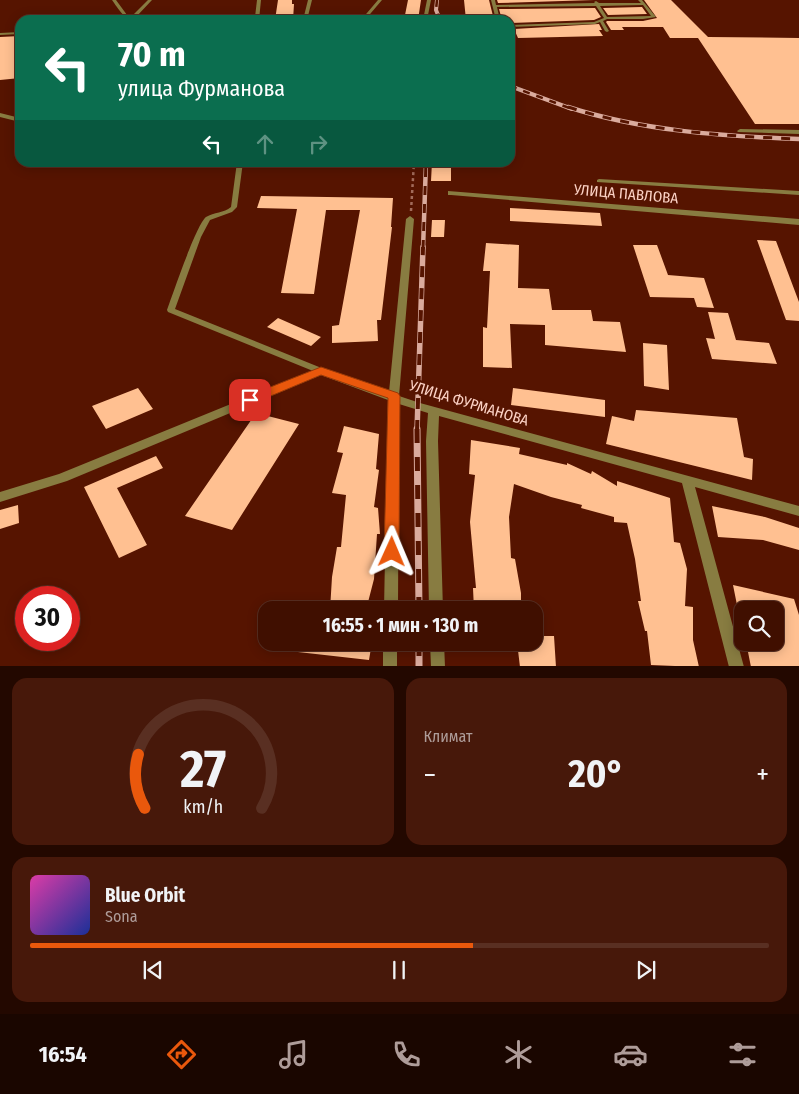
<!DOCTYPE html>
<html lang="ru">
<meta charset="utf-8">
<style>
body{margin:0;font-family:"Fira Sans Condensed",sans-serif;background:#47180a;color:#f1f3f6;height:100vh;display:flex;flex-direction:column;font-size:19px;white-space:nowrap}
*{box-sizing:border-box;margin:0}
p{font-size:16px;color:#ae9c99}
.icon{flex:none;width:28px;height:28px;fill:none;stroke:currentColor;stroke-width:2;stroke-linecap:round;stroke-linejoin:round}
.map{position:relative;height:666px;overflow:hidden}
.sheet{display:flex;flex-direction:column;gap:12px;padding:12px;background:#230800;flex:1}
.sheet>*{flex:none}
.guide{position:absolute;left:15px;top:15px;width:500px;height:152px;border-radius:15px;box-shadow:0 2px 12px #0003,0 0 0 1px #592f22;background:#0b6e4f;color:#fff;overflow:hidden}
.fabs{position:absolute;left:734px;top:601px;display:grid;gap:10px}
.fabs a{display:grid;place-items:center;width:50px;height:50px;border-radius:10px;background:#400f00;box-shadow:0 2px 12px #0003,0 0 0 1px #592f22;font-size:25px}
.speed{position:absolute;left:15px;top:586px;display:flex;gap:10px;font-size:25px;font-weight:700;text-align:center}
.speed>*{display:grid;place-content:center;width:65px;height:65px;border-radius:50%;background:#400f00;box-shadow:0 2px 12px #0003,0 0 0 1px #592f22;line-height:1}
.speed .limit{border:8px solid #d22;background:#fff;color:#111}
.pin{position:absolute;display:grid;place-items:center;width:42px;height:42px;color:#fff;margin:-21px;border-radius:10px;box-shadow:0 2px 8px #0006}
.me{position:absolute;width:55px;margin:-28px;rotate:1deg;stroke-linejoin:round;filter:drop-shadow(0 0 4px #0008)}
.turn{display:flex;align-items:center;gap:18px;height:105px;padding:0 20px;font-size:22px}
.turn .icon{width:65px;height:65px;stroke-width:2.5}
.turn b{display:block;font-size:35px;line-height:42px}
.lanes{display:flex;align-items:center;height:48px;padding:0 20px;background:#0003;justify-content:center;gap:25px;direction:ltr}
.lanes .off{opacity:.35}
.big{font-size:38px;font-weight:700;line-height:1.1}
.sheet .widget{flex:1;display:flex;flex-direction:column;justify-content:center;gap:8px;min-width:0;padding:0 18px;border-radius:15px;background:#47180a}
.sheet .dial{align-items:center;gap:0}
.dial svg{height:130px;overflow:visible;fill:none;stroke:#592f22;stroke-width:7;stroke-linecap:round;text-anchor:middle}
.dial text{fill:#f1f3f6;stroke:none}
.song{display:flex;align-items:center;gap:15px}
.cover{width:60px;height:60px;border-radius:8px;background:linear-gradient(135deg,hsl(320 70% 55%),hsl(230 70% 35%))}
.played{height:5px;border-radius:2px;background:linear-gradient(90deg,#ea580c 60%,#592f22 60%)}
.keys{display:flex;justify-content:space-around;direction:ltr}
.heat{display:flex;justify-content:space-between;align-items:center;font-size:28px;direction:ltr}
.sheet .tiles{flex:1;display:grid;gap:12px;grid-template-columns:1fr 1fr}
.widget:last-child{grid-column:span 2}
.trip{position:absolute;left:258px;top:601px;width:285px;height:50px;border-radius:15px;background:#400f00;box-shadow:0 2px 12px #0003,0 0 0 1px #592f22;font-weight:700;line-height:50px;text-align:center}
.tabs{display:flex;height:80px;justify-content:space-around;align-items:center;background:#1a0600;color:#ae9c99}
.tabs .icon{width:35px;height:35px}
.tabs .on{color:#ea580c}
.tabs b{font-size:22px;color:#f1f3f6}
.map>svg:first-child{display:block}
.building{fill:#ffc091}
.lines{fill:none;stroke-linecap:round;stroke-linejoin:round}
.path{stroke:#a26b5a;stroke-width:2.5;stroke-dasharray:3 3;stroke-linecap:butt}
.lane{fill:#887c41;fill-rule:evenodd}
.street{fill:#887c41;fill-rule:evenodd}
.rail-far3-casing{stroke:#daab9d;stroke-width:4}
.rail-far2-casing{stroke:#daab9d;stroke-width:4.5}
.rail-far1-casing{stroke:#daab9d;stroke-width:5.5}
.rail-casing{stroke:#daab9d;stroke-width:7}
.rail-far3{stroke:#561400;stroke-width:2.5;stroke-dasharray:7;stroke-linecap:butt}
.rail-far2{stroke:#561400;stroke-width:3;stroke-dasharray:9;stroke-linecap:butt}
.rail-far1{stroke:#561400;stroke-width:4;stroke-dasharray:11;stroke-linecap:butt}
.rail{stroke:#561400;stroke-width:5;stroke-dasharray:14;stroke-linecap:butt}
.route{fill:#ea580c;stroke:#983908}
.labels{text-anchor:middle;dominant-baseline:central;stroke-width:5;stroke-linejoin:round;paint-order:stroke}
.street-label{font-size:15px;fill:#fcd2c5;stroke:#561400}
</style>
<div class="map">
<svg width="799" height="667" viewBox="0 0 799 667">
<rect width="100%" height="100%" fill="#561400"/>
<path class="building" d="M278 0H292V4H294L293 20H275Z
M408 0H421L418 20H404Z
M464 0H489L494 20H466Z
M497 0H594L498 3Z
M644 0H671L708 37 799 38V124H755L698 38H670L663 27H622L624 30H611L606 22 607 21H643L657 18Z
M642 7 647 14 608 15 603 8Z
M595 8 601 17 594 20 511 23 510 20H502L499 9Z
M599 24 602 30H599L603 36 518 38 514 29Z
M20 36V78L0 80V37Z
M432 162H451V181H431Z
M261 196 393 198 391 227H392L381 320H377L378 341 332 343V326L339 325 360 210H326L314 294 281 293 297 209 257 208Z
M510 208 600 213 602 226 510 221Z
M432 220H445L444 237H431Z
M757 240 776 241 799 302V321L786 320Z
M486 243 519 245 518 288 549 289 552 310H591L593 321 620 322 626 352 545 345V325L510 324 512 368 483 367V327L487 328 490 271H483Z
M633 245H657L668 275 704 278 714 308 697 307 694 298 650 297Z
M708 312 728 313 736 340 769 343 777 364 712 359 706 338 715 339Z
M278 318 321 337 311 346 267 327Z
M643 343 667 345 669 390 644 386Z
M138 388 153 409 106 429 92 406Z
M513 388 605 400V417L511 405Z
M636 410 737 418 744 457 753 459 752 480 606 444 612 416 634 421Z
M256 413 299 424 232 530 185 516Z
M344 426 379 434 376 469 379 470 374 507 378 508 380 534H377L374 579 366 610H330L332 577 337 547H341L346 495 332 493 343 453 337 452Z
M471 440 520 448 519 454 567 465V463L591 474 592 471 617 486V481L670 498 674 542 680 543 687 569 685 606 693 607V640L699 667 651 665 647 631H645L638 601H641L635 559 627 523 614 522V517L581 508 582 505 551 497 514 484 509 517 511 558 515 559 521 593V610H474L473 588H476L470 522 475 475 469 474Z
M156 456 163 468 117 488 147 545 119 558 84 487Z
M18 505 19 523 0 529V510Z
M712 506 765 517 799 528V550L763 540 718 537Z
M733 585 794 599 799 615V667H751L746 642H775V610H738Z
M534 636H554L556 667H520L517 642H534Z
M290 642H372L369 660 289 651Z"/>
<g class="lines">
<path class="path" d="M411 211 414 162"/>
<path class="lane" d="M112 0H116L127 15 132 16 148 0H152L136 17 142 20C124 20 122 14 112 0Z
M257 0H261L259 20H188L190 19 255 17Z
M308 0H312L307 20H303Z
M378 0H382L365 20H361Z
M427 0H431L427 20H423Z
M491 0H495L496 5 595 3 594 2 596 1 599 3H641L638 0H642L656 17 643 19H607L603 21 609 31 607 32 605 31 600 22 595 24 510 27V25L594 22 604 18 596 6 497 7 500 20H496ZM643 5 651 16 607 17 600 6Z
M20 32V34L0 35V33Z
M0 113 20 118V122L0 117Z
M740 129 799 130V134L738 132 737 131Z
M237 162H243L237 207 232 212 210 220 201 237 175 309 324 369 325 371 324 373H318L168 312 167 310C173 294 196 225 206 217 214 212 224 213 231 207Z
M599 179 799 191V195L597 182V180Z"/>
<path class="street" d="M448 191 799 219V225L451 195H448Z
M410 216 414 219 399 396 420 403 799 506V516L695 487 744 667H729L682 483 439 416 438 441 443 610H429L426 441 428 413 399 404 398 610H384L388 400 321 375 67 481 0 502V492L59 474 317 369H325L389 392 406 219Z
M383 642H397V667H383Z
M430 642H444L445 667H431Z"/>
<defs>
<path id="rail-far3" d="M437 0 436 10 440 20
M510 86 572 109"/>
<path id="rail-far2" d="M568 107C642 131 722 136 799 139
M423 249 426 162"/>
<path id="rail-far1" d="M417 431 423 247"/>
<path id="rail" d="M417 429 419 610
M419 642V667"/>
</defs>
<use href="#rail-far3" class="rail-far3-casing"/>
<use href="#rail-far2" class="rail-far2-casing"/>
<use href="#rail-far1" class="rail-far1-casing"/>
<use href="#rail" class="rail-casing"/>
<use href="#rail-far3" class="rail-far3"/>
<use href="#rail-far2" class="rail-far2"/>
<use href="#rail-far1" class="rail-far1"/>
<use href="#rail" class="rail"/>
</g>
<path class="route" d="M321 367 398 393 400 396 399 552 397 556 392 558 386 556 384 552 388 398 321 375 254 403H245L244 400 245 397Z"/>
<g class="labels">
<g class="street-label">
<text transform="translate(626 194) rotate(5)">УЛИЦА ПАВЛОВА</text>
<text transform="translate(469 403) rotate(17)">УЛИЦА ФУРМАНОВА</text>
</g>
</g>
</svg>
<div class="fabs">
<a><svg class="icon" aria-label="search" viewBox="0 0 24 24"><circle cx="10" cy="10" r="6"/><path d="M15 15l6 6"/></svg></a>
</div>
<div class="speed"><div class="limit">30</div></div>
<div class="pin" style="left:250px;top:400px;background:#d93025"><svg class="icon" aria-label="arrive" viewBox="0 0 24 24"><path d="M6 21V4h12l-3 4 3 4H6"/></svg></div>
<svg class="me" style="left:392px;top:552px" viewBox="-20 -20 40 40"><path d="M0-17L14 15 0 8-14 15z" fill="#ea580c" stroke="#fff" stroke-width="4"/></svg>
<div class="trip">16:55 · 1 мин · 130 m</div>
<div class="guide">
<div class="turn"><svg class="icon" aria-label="left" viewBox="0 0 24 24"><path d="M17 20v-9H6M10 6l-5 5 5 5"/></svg><div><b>70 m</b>улица Фурманова</div></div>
<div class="lanes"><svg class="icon" aria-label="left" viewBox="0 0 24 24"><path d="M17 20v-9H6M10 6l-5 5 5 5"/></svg><svg class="icon off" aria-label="ahead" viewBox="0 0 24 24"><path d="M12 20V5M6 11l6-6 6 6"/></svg><svg class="icon off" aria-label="right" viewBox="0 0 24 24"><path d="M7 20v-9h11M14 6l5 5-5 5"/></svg></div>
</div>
</div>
<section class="sheet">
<div class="tiles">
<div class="widget dial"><svg viewBox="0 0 100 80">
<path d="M14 69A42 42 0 1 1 86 69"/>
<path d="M14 69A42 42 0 0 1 10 36" stroke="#ea580c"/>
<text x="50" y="56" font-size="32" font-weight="700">27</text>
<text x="50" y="72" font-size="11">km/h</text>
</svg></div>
<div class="widget"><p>Климат</p>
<div class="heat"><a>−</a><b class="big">20°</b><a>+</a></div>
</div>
<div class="widget">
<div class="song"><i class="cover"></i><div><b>Blue Orbit</b><p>Sona</p></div></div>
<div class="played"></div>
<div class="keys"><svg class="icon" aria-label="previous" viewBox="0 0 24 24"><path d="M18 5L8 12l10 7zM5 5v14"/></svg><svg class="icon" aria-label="pause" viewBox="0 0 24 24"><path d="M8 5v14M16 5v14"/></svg><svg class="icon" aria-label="next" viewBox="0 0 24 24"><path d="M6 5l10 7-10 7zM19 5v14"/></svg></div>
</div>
</div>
</section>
<nav class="tabs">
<b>16:54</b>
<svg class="icon on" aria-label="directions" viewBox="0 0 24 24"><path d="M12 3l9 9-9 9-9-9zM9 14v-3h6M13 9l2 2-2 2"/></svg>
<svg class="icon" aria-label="music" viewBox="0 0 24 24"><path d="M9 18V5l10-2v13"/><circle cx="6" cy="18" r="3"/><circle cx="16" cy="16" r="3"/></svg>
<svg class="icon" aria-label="phone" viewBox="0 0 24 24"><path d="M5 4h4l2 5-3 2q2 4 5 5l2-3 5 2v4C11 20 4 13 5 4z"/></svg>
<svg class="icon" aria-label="climate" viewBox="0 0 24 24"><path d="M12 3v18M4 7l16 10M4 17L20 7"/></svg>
<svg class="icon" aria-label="car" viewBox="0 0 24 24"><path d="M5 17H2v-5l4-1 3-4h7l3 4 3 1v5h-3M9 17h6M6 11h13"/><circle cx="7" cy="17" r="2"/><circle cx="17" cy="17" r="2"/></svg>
<svg class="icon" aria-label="filters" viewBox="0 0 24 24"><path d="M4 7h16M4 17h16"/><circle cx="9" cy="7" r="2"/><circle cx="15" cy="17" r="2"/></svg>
</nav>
